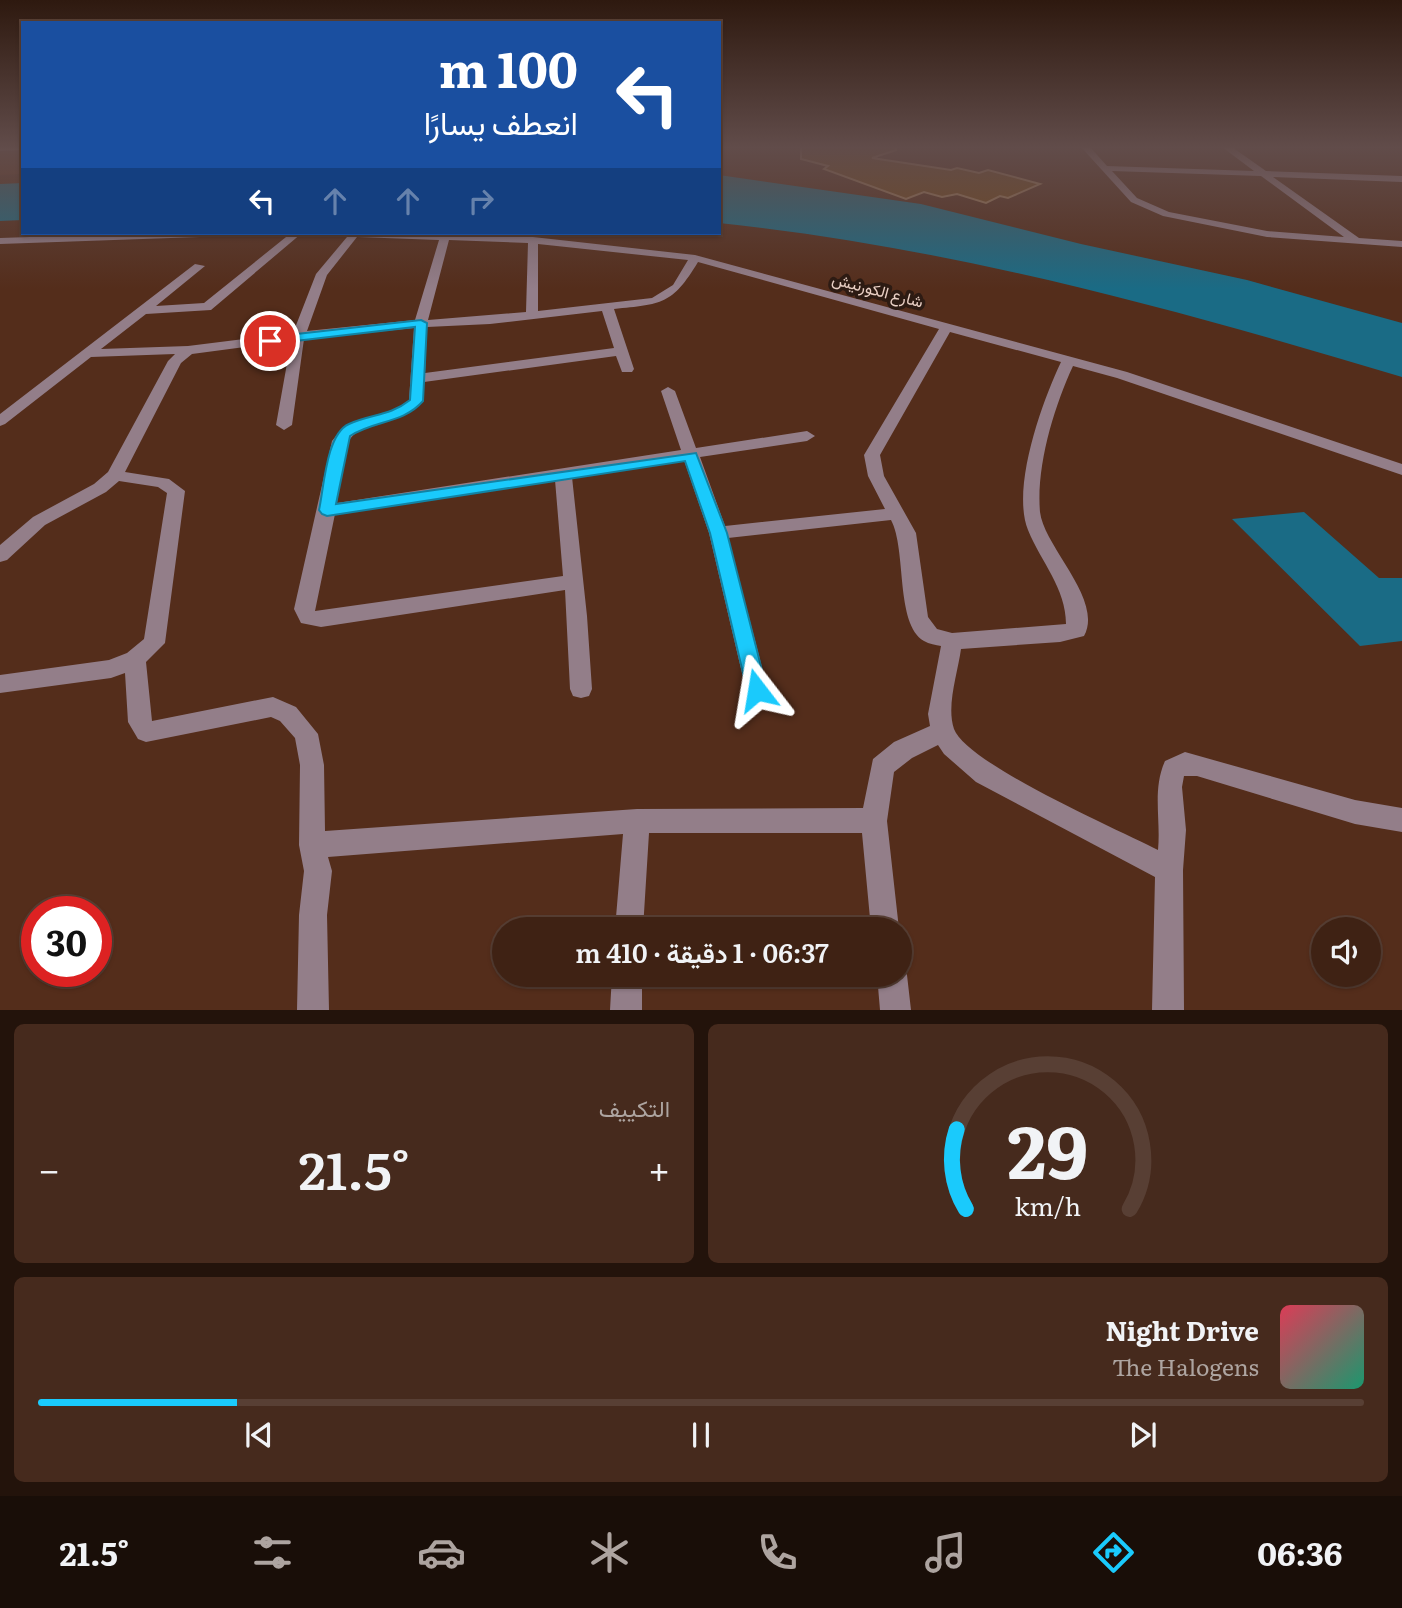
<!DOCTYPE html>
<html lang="ar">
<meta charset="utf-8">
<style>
body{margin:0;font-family:Literata,Vazirmatn,serif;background:#462a1d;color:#f1f3f6;direction:rtl;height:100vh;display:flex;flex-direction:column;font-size:26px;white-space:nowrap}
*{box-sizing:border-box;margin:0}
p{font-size:23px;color:#ada4a0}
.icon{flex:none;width:38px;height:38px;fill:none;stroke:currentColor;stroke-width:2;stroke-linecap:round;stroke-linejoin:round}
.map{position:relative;height:1010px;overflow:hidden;direction:ltr}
.panel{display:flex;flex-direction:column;gap:14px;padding:14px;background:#23130b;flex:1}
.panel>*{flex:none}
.hud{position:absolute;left:21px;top:21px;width:700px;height:214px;border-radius:0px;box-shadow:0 2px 5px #0004,0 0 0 2px #583f34;direction:rtl;background:#1a4fa0;color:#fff;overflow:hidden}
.buttons{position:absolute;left:1311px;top:917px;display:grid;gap:14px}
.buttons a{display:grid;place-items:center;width:70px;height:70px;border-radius:50%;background:#3f2214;box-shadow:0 2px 5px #0004,0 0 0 2px #583f34;font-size:35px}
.speed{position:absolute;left:21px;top:896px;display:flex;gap:14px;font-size:35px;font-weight:700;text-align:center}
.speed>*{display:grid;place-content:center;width:91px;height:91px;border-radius:50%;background:#3f2214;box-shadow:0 2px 5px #0004,0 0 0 2px #583f34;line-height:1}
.speed .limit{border:10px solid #d22;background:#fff;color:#111}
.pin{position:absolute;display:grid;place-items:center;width:60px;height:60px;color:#fff;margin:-30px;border:4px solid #fff;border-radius:50%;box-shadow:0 2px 7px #0007}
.me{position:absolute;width:77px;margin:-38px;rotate:346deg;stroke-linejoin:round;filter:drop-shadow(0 0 5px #0008)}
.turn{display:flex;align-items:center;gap:24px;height:147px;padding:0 28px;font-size:32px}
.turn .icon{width:91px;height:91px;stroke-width:2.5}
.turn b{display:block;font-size:49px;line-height:60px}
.lanes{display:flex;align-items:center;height:66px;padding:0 28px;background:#0003;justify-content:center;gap:35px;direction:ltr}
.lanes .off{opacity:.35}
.big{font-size:52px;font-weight:600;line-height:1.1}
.panel .card{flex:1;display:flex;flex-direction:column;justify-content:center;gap:10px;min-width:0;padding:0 24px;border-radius:10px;background:#462a1d}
.panel .dial{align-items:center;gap:0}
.dial svg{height:182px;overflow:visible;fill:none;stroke:#583f34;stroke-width:7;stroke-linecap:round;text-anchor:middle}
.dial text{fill:#f1f3f6;stroke:none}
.song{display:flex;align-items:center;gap:21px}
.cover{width:84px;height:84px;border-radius:10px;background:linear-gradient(135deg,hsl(350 70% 55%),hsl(160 70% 35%))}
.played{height:7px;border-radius:4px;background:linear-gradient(90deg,#1acafc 15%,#583f34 15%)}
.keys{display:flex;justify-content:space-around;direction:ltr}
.heat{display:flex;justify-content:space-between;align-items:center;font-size:38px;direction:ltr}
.panel .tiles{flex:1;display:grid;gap:14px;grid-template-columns:1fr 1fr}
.card:last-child{grid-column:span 2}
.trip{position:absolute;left:492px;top:917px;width:420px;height:70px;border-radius:35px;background:#3f2214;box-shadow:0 2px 5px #0004,0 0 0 2px #583f34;font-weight:600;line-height:70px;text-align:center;direction:rtl}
.tabs{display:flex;height:112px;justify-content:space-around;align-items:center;background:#190e08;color:#ada4a0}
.tabs .icon{width:49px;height:49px}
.tabs .selected{color:#1acafc}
.tabs b{font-size:32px;color:#f1f3f6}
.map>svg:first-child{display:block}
.built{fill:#60321c}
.water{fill:#1a6b85}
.building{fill:#714617;stroke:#a07d5b;stroke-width:2}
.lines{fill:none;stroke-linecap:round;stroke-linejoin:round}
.minor{fill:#937e89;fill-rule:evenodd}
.route{fill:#1acafc;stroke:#1183a4;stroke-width:2}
.labels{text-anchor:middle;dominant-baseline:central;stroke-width:7;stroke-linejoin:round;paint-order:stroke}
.far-street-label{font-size:16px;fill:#ead0c5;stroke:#2d1b13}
</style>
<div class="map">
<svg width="1402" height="1010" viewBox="0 0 1402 1010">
<rect width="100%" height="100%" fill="#542d1b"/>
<path class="built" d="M0 147H23V174L0 175Z"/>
<path class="water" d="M719 175 921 204 1081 244 1247 280 1402 323V377C1179 310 951 247 719 223Z
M23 183V220L0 221V184Z
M1304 512 1379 578H1402V641L1360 646 1232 519Z"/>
<path class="building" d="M801 147H895L896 150 872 158 951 170 957 168 979 173 988 170 1040 184 1008 198 1000 196 986 203 957 194 942 197 924 192 906 199 824 169 828 166 801 159Z"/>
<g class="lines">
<path class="minor" d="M0 147H23V150L0 151Z
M1081 147H1090L1107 166 1254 171 1222 147H1232L1266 171 1402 176V182L1273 177 1359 238 1402 241V247L1267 237 1163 216 1131 202ZM1112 171 1261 176 1344 237 1267 231 1169 212 1137 198Z
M147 233H233L228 236 0 244V238Z
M291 233H302L211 310 146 314 101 349 188 346 293 333 316 274 347 237 327 236 322 233H445L533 237 695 255 1127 372 1402 464V475L1117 378 1073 366C1054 407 1036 466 1040 512 1044 547 1104 600 1084 636L1060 642 961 649C958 672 946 706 954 729 967 764 1119 830 1158 850 1161 819 1152 790 1165 761L1185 752 1355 800 1402 808V832L1355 824 1197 776H1184L1182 787 1186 830 1183 870 1184 1010H1152L1155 877 976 782 944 754 938 745 912 758 894 772 887 821 899 929H871L862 833H649L643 929H615L623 834 328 857 332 871 327 915 329 1010H297L299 915 304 871 299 845 300 765 295 738 280 721 271 717 146 742 138 739 128 722 125 673 111 678 0 693V675L109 660 127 653 144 639 167 493 158 487 119 481 106 492 45 525 7 560 0 562V545L33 517 94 484 108 472 168 361 175 354 91 357 5 424 0 426V414L195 264 205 266 156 306 204 303ZM357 237 439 240 415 320 307 331 327 275ZM449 240 528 243 526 312 428 320ZM538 244 688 260 673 285 652 298 538 311ZM698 262 939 329 864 455 868 476 885 509 725 526 700 457 807 441 815 436 807 431 696 448 675 391 668 387 661 391 681 450 337 503C340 484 341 460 348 443 356 421 406 422 423 401L424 382 616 356 622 372H632L634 369 614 309C662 304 672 305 698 262ZM602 311 614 348 425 373 427 327 490 324ZM414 328 409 400C385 420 352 414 332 441L294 609 301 623 321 627 565 590 570 689 573 696 581 698 589 696 592 689 587 616 572 477 684 460 709 533 746 690 749 697 757 699 765 697 768 690 728 538 891 520C907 550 895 624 924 641 929 644 936 645 941 646L928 714 930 726 894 742 873 759 863 808 637 809 325 831 324 765 318 734 296 707 273 697 152 721 146 662 165 643 185 491 169 479 125 472 181 363 192 354 291 341 276 425 284 430 292 425 304 339ZM950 332 1061 362C1042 402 1011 488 1028 530 1041 562 1066 588 1066 624L952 633 937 629 928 617 916 533 884 476 880 455ZM555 480 563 576 315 611 335 514Z
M900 963 907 975 911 1010H880L877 975H900Z
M612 975H642V1010H610Z"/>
</g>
<linearGradient id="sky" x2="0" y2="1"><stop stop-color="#2e190f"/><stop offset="0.51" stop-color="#614c4a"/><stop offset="1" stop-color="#614c4a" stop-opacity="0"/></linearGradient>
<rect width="1402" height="289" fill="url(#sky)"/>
<path class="route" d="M421 320 427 323 423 401C403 424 374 420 350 436L336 504 696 453 727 533 767 690 764 696 757 698 750 696 747 690 710 533 685 461 327 516 322 514 319 510C324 488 326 434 349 424 371 414 390 416 410 400L415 327 270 344 264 341 270 337Z"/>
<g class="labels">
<g class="far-street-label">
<text transform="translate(878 289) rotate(15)">شارع الكورنيش</text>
</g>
</g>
</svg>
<div class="buttons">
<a><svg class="icon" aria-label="sound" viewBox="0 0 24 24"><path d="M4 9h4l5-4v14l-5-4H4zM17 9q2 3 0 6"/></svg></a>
</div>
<div class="speed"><div class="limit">30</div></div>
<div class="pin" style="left:270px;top:341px;background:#d93025"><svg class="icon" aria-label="arrive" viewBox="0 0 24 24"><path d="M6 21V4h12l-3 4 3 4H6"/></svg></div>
<svg class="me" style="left:757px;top:690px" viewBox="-20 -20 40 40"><path d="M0-17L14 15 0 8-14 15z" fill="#1acafc" stroke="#fff" stroke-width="4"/></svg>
<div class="trip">06:37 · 1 دقيقة · 410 m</div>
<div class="hud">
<div class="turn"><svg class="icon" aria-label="left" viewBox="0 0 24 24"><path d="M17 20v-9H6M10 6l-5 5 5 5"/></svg><div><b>100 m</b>انعطف يسارًا</div></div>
<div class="lanes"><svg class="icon" aria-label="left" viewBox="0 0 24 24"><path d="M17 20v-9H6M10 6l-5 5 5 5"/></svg><svg class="icon off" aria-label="ahead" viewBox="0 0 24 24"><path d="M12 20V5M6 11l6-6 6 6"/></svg><svg class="icon off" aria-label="ahead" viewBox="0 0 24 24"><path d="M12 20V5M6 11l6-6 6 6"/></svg><svg class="icon off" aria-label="right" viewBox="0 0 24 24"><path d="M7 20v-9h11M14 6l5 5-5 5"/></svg></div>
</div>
</div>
<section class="panel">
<div class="tiles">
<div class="card dial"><svg viewBox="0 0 100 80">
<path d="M14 69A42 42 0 1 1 86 69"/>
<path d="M14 69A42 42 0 0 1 10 34" stroke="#1acafc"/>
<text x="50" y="56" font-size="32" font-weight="700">29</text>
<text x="50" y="72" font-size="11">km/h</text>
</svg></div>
<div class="card"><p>التكييف</p>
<div class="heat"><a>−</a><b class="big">21.5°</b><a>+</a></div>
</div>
<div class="card">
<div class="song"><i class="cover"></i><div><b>Night Drive</b><p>The Halogens</p></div></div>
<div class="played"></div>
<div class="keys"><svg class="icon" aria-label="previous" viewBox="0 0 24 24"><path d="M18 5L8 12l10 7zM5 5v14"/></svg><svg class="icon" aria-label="pause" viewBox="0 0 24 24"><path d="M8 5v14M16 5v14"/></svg><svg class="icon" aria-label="next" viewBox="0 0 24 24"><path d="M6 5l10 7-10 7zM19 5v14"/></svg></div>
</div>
</div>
</section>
<nav class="tabs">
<b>06:36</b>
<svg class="icon selected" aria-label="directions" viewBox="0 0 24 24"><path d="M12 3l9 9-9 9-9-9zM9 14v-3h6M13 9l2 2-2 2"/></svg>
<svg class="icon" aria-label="music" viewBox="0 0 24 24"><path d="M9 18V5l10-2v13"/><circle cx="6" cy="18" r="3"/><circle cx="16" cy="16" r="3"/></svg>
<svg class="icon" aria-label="phone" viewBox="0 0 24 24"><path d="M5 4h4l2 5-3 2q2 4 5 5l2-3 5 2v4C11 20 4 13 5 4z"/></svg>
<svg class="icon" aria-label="climate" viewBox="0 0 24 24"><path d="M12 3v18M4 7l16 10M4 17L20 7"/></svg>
<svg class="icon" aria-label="car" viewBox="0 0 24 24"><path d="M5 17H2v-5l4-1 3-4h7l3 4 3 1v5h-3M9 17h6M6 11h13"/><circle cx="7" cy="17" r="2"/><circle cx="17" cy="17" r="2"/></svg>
<svg class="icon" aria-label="filters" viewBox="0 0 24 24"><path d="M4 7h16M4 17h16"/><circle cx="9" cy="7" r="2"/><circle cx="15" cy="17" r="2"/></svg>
<b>21.5°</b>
</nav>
